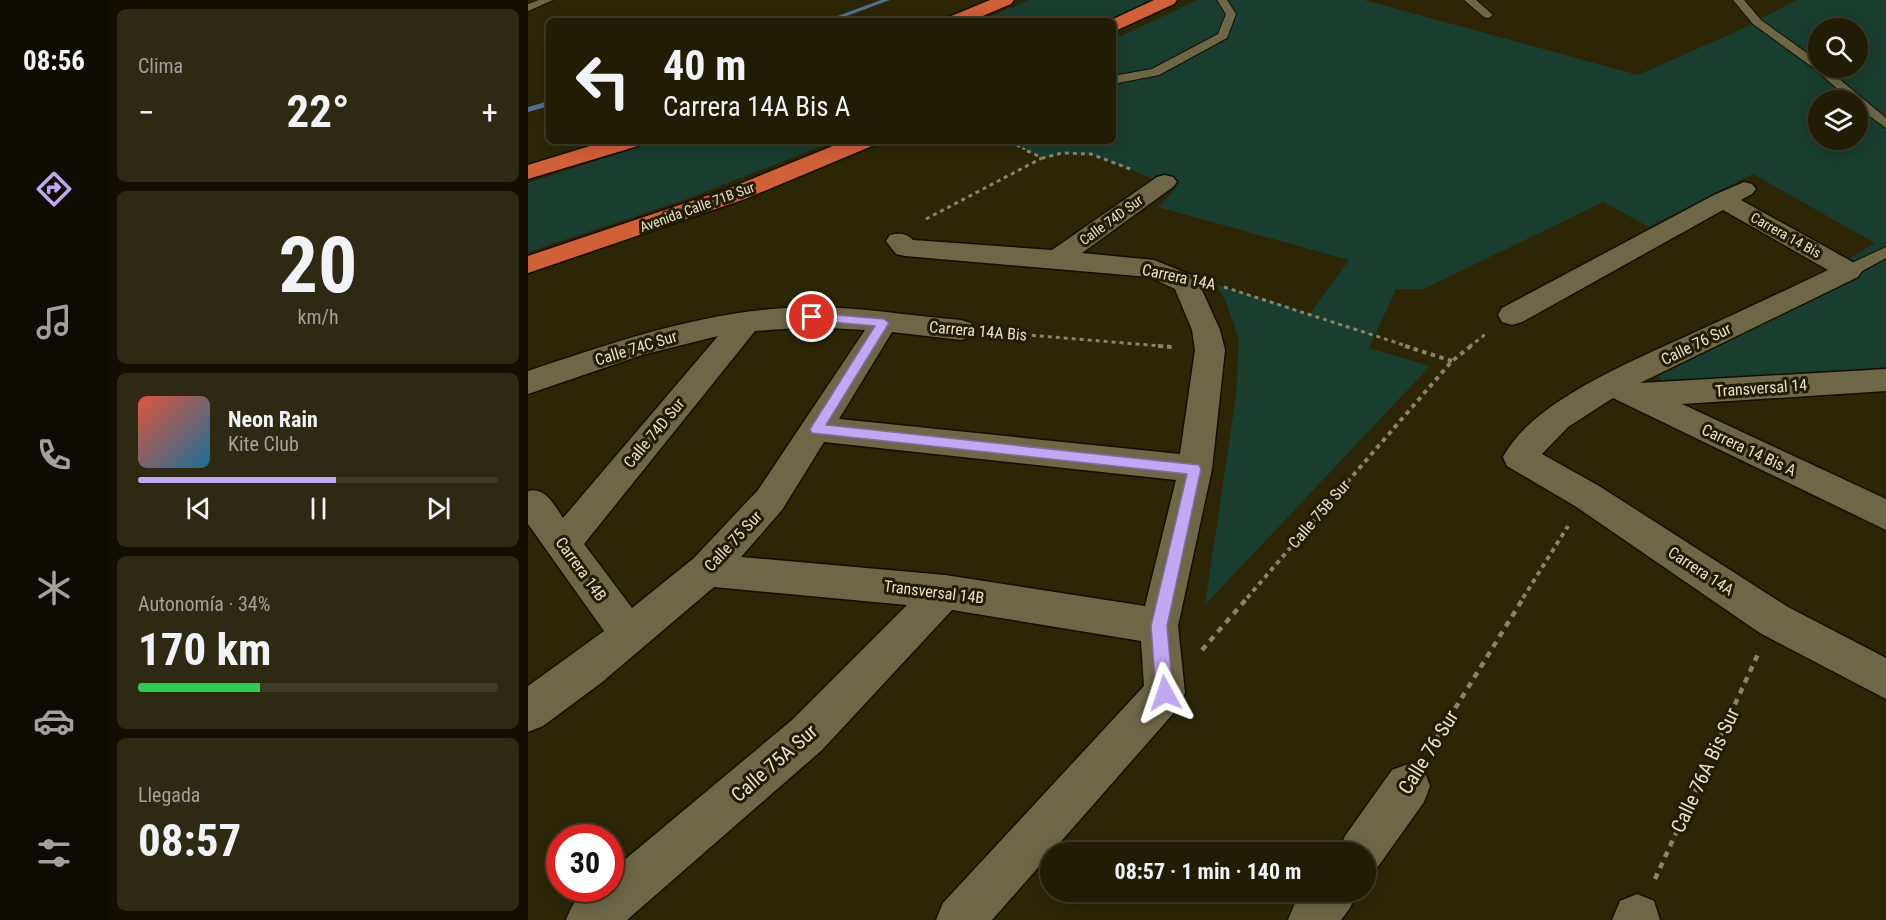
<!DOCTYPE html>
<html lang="es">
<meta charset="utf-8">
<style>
body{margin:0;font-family:"Roboto Condensed",sans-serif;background:#2d2913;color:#f1f3f6;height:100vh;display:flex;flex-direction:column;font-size:22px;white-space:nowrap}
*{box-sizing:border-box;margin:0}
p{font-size:20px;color:#a2a19a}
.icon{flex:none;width:33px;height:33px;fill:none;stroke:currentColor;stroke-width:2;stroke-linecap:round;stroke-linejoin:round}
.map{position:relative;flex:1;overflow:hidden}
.details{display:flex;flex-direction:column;gap:9px;padding:9px;background:#120f02;width:420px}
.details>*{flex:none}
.hud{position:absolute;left:18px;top:18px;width:570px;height:126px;border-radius:9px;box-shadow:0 3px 15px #0003,0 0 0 2px #3e3a26;background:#211c04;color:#f1f3f6;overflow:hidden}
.tools{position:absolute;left:1280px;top:18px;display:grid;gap:12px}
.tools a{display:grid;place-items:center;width:60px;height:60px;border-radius:50%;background:#211c04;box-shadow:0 3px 15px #0003,0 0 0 2px #3e3a26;font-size:30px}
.speed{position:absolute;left:18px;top:824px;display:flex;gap:12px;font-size:30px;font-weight:700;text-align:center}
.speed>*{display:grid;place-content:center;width:78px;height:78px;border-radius:50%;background:#211c04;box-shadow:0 3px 15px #0003,0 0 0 2px #3e3a26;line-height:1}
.speed .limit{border:9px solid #d22;background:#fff;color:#111}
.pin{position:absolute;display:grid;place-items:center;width:51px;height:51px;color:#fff;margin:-26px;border:3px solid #fff;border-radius:50%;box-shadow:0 2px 6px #0007}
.me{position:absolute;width:66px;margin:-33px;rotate:355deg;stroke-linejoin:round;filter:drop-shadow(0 0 4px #0008)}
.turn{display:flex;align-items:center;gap:21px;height:126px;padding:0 18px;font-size:27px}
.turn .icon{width:78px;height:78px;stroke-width:2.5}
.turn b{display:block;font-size:42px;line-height:51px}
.big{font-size:45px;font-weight:700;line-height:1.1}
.details .tile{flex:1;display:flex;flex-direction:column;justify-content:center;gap:9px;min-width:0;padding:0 21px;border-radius:9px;background:#2d2913}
.details .dial{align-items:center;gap:0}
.dial b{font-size:78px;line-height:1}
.song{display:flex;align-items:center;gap:18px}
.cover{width:72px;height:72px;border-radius:9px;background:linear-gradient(135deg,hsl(10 70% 55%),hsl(200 70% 35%))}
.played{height:6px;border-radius:3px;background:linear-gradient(90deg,#c1a8f3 55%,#3e3a26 55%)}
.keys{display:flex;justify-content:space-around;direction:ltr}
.heat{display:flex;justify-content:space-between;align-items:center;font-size:33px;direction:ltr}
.charge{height:9px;border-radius:4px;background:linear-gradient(90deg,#34c759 34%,#3e3a26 0)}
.trip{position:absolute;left:512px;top:842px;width:336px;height:60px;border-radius:30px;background:#211c04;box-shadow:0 3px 15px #0003,0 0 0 2px #3e3a26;font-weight:700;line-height:60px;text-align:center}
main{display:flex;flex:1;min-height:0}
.dock{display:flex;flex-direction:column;width:108px;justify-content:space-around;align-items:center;background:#0d0b02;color:#a2a19a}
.dock .icon{width:42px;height:42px}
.dock .selected{color:#c1a8f3}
.dock b{font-size:27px;color:#f1f3f6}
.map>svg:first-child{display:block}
.green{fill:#193e2f;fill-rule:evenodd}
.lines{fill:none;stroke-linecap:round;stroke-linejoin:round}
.stream{fill:#517193;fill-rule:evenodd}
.service-casing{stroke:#130f00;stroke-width:2}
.minor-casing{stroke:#130f00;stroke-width:3}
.trunk-casing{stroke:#130f00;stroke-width:3}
.path-far3{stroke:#88836a;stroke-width:2;stroke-dasharray:3 3;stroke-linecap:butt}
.path-far2{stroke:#88836a;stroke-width:3;stroke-dasharray:4 4;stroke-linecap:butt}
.path-far1{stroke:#88836a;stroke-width:4;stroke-dasharray:4.5 4.5;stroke-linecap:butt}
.path{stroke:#88836a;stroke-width:4.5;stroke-dasharray:6 6;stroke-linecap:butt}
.service{fill:#6d6747;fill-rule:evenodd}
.minor{fill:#6d6747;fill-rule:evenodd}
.trunk{fill:#d06038;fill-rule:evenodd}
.route{fill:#c1a8f3;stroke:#7d6d9e;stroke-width:1.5}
.labels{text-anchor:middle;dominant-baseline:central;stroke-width:6;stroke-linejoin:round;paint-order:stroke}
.far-street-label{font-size:14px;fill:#e4e1cf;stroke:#221c00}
.street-label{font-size:16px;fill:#e4e1cf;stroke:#221c00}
.near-street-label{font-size:20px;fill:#e4e1cf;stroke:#221c00}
</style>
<main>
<nav class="dock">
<b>08:56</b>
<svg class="icon selected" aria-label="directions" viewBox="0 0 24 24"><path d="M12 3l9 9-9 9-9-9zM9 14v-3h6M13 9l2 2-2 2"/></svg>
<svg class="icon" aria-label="music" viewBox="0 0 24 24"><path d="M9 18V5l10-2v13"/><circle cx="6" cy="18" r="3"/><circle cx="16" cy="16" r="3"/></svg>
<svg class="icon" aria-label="phone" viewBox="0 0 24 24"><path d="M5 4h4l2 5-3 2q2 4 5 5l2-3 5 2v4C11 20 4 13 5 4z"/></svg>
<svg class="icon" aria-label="climate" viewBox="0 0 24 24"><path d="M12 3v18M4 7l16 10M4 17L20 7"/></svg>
<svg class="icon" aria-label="car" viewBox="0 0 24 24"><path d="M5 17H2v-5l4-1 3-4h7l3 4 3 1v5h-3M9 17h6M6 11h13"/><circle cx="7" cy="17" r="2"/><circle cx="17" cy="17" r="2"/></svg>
<svg class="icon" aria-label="filters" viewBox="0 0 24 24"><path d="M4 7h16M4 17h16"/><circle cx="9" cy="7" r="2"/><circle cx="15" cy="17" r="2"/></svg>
</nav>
<section class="details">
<div class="tile"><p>Clima</p>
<div class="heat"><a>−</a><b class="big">22°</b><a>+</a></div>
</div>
<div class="tile dial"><b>20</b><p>km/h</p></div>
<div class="tile">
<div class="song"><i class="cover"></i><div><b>Neon Rain</b><p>Kite Club</p></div></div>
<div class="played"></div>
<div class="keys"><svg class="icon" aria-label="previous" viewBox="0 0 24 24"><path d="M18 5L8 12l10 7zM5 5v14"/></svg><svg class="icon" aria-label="pause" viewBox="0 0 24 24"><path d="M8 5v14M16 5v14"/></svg><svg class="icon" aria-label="next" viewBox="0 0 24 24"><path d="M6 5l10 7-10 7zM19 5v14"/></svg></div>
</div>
<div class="tile"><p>Autonomía · 34%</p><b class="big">170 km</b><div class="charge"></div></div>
<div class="tile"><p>Llegada</p><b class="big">08:57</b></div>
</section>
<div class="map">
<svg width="1358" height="920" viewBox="0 0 1358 920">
<rect width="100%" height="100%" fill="#2c2606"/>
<path class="green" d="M501 0H625L580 21H452Z
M669 0H836L1110 75 1205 33 1269 0H1358V374L1141 393 1130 375 1347 243 1225 174 1121 227 1075 202 896 289H868L841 348 902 366 677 605 708 396 711 340 697 299 687 284 782 314 821 260 630 207 648 188 563 154 534 153 515 158 478 141H585V40ZM1290 28H1329V68H1290ZM1290 100H1329V140H1290Z
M128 141H306L159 199 0 252V183Z"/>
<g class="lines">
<path class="stream" d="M353 0H362L305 21H296Z
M21 101V106L0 112V107Z"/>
<defs>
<path id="service" d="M11 0H25L0 11V4Z
M689 0H699L708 14 699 38 631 75 585 84V76L624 69 690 34 698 14Z
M936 0H948L965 15 960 18 956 17Z
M1205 0H1216L1233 20 1290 61V68H1298L1358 118V128L1329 107V100H1322L1287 69 1225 24Z
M1358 247V258L1327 275 1321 276 1313 271 1315 267Z"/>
<path id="minor" d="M637 175 645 177 649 182 645 187 554 253 626 260 668 277 692 330 697 350 684 469 650 626 657 693 651 707 464 920H408L415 903 616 686 613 641 424 610 294 750 99 920H38C48 895 55 888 82 888V872L264 720 379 605 186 587 73 683 15 726 0 732V686L76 631 0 524V491C17 486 27 506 35 518L190 336 114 355 0 394V371C92 340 185 308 283 307 333 307 383 316 433 320L443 323 447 330 443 337 433 340 364 332 311 419 652 454 667 350 664 330 647 289 621 277 377 256 368 254 358 241 362 235C371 233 378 233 385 240L524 250 629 177ZM283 327 337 330 230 490 166 558 104 608 56 544 227 331ZM296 442 648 480 617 606 417 575 213 557 254 510Z
M1216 182 1224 184 1228 189 1224 194 1213 200 1330 265 1334 271 1330 277 1112 383 1358 369V391L1154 404 1358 499V530L1085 398 1040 427 1014 454 1071 486 1260 607 1358 658V699L1232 633 1047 506 979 466 975 457C1004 401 1107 360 1163 334 1209 313 1254 292 1300 270L1195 210 994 322 984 325 974 322 970 315 974 308 1186 195Z
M880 764 896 770 902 786 896 802 849 868 837 873V852H810L817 836 864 770Z
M776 891H829L822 908 813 920H760L767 903Z
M1109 894 1126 901 1132 920H1084L1092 901Z"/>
<path id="trunk" d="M462 0H486L483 4 443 21H418L421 17Z
M626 0H649L646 4 585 32V21H581Z
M78 141H113L110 146 0 179V165Z
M317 141H347L344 146 217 199 0 273V256L199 189Z"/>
</defs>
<use href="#service" class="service-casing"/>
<use href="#minor" class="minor-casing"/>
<use href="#trunk" class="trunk-casing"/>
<path class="path-far3" d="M478 141 503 152"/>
<path class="path-far2" d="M499 151 515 158 534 153 563 154 602 169
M398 219 514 158
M696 287 882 347
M464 332 645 347
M941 347 959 333"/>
<path class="path-far1" d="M630 346 645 347
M877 346 924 361
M719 598 924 361 943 346
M995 598 1040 526"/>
<path class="path" d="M674 650 720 597
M902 749 996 597
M1127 879 1230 654"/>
<use href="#service" class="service"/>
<use href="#minor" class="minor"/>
<use href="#trunk" class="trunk"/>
</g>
<path class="route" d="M284 313 356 319 361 323 298 425 671 465 673 469 639 626 645 693 643 699 637 701 631 699 628 693 623 626 659 474 284 433 282 429 284 426 347 326 280 320 278 317Z"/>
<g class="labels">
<g class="far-street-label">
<text transform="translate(169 207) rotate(-20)">Avenida Calle 71B Sur</text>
<text transform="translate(583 220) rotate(-36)">Calle 74D Sur</text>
<text transform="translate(1258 235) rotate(29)">Carrera 14 Bis</text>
</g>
<g class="street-label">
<text transform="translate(651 277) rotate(12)">Carrera 14A</text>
<text transform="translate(450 331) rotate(5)">Carrera 14A Bis</text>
<text transform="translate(1168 344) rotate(-26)">Calle 76 Sur</text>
<text transform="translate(108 348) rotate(-17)">Calle 74C Sur</text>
<text transform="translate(1233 388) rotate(-4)">Transversal 14</text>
<text transform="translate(126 433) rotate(-50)">Calle 74D Sur</text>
<text transform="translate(1221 450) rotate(25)">Carrera 14 Bis A</text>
<text transform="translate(791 514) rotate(-49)">Calle 75B Sur</text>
<text transform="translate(205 541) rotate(-47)">Calle 75 Sur</text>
<text transform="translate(53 569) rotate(54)">Carrera 14B</text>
<text transform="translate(1173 571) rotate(33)">Carrera 14A</text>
<text transform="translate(406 592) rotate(7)">Transversal 14B</text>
</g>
<g class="near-street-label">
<text transform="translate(900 752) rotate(-58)">Calle 76 Sur</text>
<text transform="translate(246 763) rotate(-41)">Calle 75A Sur</text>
<text transform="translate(1177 770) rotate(-65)">Calle 76A Bis Sur</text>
</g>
</g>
</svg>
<div class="tools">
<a><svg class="icon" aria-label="search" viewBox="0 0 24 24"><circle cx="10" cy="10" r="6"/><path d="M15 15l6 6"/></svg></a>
<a><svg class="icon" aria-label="layers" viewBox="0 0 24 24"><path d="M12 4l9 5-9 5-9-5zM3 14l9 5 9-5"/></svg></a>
</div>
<div class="speed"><div class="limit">30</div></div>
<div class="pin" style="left:284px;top:317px;background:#d93025"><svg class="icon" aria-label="arrive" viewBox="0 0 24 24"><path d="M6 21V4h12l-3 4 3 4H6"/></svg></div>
<svg class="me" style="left:637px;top:693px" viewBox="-20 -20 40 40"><path d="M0-17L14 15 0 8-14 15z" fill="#c1a8f3" stroke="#fff" stroke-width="4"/></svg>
<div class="trip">08:57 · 1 min · 140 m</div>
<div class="hud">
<div class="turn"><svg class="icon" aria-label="left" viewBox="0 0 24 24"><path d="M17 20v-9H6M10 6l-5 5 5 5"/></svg><div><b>40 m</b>Carrera 14A Bis A</div></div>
</div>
</div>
</main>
